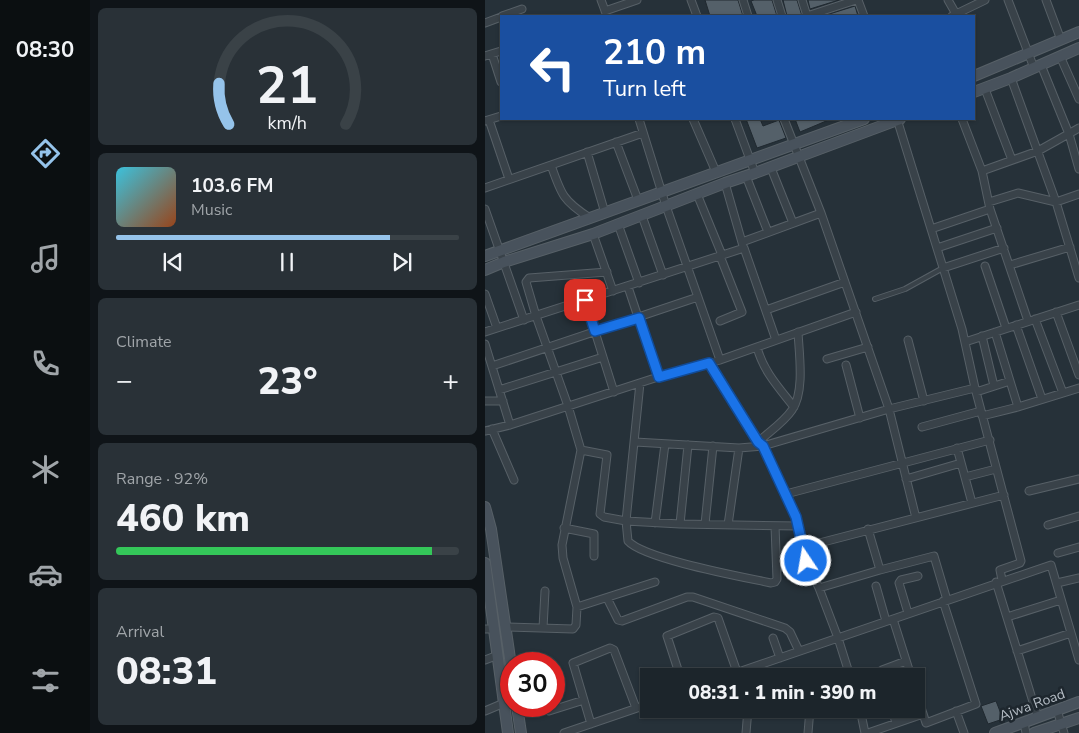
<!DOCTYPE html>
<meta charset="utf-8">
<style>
body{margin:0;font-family:"Nunito Sans",sans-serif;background:#293137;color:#f1f3f6;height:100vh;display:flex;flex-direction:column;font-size:19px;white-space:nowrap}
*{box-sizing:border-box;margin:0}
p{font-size:16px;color:#a0a5a9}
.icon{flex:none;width:28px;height:28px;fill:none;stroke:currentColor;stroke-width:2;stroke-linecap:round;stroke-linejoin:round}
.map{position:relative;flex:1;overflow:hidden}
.sheet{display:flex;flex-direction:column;gap:8px;padding:8px;background:#0f1418;width:395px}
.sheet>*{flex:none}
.guide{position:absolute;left:15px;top:15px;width:475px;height:105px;border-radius:0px;box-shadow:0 1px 4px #0004,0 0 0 1px #3a4247;background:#1a4fa0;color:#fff;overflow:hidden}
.speed{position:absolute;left:15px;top:652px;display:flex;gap:10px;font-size:25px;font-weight:700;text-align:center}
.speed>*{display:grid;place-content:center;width:65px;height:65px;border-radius:50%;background:#1c252b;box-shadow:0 1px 4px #0004,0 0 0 1px #3a4247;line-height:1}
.speed .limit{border:8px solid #d22;background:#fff;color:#111}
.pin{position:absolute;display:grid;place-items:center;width:42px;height:42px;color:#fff;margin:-21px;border-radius:10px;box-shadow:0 2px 8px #0006}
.me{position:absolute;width:55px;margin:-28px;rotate:348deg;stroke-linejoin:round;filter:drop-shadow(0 0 4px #0008)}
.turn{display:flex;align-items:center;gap:18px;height:105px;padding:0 20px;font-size:22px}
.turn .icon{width:65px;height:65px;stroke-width:2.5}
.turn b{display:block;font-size:35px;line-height:42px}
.big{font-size:38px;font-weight:800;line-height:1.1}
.sheet .widget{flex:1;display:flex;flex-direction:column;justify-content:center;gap:8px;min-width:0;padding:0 18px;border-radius:8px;background:#293137}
.sheet .dial{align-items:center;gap:0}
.dial svg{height:130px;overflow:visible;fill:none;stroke:#3a4247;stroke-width:7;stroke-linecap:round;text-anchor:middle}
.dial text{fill:#f1f3f6;stroke:none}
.song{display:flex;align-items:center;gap:15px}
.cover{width:60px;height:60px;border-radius:8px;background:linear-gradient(135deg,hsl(190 70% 55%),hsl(20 70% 35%))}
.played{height:5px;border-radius:2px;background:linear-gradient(90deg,#95c3ea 80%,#3a4247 80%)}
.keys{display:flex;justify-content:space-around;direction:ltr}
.heat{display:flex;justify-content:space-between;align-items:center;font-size:28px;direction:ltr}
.charge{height:8px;border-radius:4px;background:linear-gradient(90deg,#34c759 92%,#3a4247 0)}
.trip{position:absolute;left:155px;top:668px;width:285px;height:50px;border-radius:0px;background:#1c252b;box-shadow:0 1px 4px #0004,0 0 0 1px #3a4247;font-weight:800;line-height:50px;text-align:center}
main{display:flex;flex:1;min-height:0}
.tab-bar{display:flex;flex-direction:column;width:90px;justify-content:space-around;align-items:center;background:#0b0f11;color:#a0a5a9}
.tab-bar .icon{width:35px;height:35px}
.tab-bar .active{color:#95c3ea}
.tab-bar b{font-size:22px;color:#f1f3f6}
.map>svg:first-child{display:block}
.building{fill:#546069;stroke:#202930}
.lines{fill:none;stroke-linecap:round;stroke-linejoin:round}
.lane-casing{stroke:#576067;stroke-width:6}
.street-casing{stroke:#576067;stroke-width:9}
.secondary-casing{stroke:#576067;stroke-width:12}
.lane{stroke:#394249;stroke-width:4}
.street{stroke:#394249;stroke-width:7}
.secondary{stroke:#48525c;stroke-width:10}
.route-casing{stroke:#114b97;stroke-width:12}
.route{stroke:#1a73e8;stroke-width:9}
.labels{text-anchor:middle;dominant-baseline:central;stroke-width:5;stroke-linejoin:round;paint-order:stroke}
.street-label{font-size:14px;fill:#b5bdc5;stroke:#1e272e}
</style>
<main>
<nav class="tab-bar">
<b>08:30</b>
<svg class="icon active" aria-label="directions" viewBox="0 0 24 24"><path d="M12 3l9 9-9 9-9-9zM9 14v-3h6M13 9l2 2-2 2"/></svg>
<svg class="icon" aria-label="music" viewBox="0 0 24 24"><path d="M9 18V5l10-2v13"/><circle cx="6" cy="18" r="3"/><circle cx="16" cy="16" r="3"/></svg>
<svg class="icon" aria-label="phone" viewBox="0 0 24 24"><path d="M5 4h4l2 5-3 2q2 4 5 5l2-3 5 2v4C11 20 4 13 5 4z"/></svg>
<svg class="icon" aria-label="climate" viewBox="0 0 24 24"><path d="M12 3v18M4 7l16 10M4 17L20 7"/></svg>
<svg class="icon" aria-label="car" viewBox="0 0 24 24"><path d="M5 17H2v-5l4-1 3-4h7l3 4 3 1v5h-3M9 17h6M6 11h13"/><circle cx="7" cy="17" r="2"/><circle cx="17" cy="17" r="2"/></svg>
<svg class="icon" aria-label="filters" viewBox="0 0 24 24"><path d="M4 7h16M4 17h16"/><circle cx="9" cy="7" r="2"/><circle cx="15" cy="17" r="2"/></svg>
</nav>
<section class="sheet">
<div class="widget dial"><svg viewBox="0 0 100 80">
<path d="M14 69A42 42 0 1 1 86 69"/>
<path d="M14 69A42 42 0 0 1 8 44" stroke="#95c3ea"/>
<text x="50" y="56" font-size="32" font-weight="700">21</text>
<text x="50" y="72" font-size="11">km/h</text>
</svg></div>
<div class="widget">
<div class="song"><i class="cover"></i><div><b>103.6 FM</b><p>Music</p></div></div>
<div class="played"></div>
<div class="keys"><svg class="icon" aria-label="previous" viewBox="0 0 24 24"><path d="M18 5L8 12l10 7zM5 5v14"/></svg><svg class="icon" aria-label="pause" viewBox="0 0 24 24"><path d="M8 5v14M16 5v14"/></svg><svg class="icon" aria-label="next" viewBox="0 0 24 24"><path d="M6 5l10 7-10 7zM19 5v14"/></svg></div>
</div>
<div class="widget"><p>Climate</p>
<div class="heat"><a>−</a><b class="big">23°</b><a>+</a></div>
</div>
<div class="widget"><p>Range · 92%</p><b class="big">460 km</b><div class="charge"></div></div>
<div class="widget"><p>Arrival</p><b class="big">08:31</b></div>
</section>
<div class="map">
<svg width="594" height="733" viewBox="0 0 594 733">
<rect width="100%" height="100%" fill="#263139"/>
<path class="building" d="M220 0H253L258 16H225Z
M269 0H287L292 16H272L266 1Z
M298 0H312L317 16H302Z
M323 0H354L325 9Z
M370 6 373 16H338Z
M261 119H275L278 126 294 120 301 138 272 148Z
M310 119H346L315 132Z
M511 701 518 719 503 724 496 706Z"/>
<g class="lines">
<defs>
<path id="lane" d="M390 299 420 289 458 268"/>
<path id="street" d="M116 0 122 16
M206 0 212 16
M258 0 263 16
M292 0 297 16
M317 0 322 16
M373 0 379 16
M463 0 471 14
M523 0 549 68
M561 0 576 40
M120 11 152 0
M17 16 37 9
M322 16 371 0
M467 16 500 0
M0 23 16 17
M7 54 16 82
M0 56 16 51
M575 56 594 99
M556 65 584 134 594 169
M526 78 571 202 594 278
M500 89 527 160
M154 119 181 206 235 360
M208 119 231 172
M250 119 270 173
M299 119 336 213 404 409 431 518
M412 119 477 329 490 388 536 561 535 563 515 570 517 580
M477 119 497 171
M4 120 24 179
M0 121 16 116
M131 142 153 200
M102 152 120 213
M66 165C76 194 78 201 105 218
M286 168 308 223
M261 176 283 232
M240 183 258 246
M0 188 158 133
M212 194 237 255
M504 202 533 193 571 202 594 194
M0 209 39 320
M505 209 497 171 553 151 594 128
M157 216 178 275
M133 224 154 283
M446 229 505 209 543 321
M108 234 128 291
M257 242 336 213
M452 248 512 228
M235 256 257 312 235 321
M525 265 585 247
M500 266 521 328
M458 268 519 248
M143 287 173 377
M0 294 12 328
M100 300 129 392
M281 310 360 282
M571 312 594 375
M550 319 578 393
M531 325 557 399
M0 332 259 248 291 340
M510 332 525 381
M497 336 509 386
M423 340 439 401
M480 342 594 305
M0 344 25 425
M272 347C278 371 294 388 309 407
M342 359 383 347
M224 363 273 442 278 446 311 517 321 561 334 588 353 638 365 676
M361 365 375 418
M7 366 213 297
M155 383 141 521 195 524 314 526
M14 390 118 357
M491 392 525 381 533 407 497 416
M0 401H18
M533 407 594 388
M437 427 496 411
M7 429 29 480
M0 431 25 425 173 377 235 360 371 312
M150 442 254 448 278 446 404 409 490 388
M273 442C284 432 299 422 307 410 320 392 314 353 313 332
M472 448 487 503
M96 450 122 455 115 514 119 517 141 521 143 541C159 559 258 577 286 583L290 582 292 579 290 526
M480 477 511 469
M421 479 476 463
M544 491 594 479
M301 494 505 440
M170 523 180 444
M195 524 203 445
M220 524 228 446
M243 525 254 448
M563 525 594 516
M79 528 109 534V556
M383 529 395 570 449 556 462 600
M319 547 519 495
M573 553 594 547
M511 582 553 718
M572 583 594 578
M391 586 401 621
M334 588 395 570
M122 598 133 620 137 621 202 597H208L300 628 305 632 314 651
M92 607 170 582
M423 613 414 583 416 580 433 576
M522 617 576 600
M408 619 426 676
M21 627 88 629 91 625 92 607 78 558 77 545 96 450 83 406 51 316 41 282 44 278 122 272
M58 628 60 591
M0 629H9
M288 638 295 658
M532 651 586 633
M0 660 13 655
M195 676 182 636 229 617 233 618 252 672
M242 676 566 565 594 660
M396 676 397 670 421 661
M431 692 441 723 491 704 458 601
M375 709 380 733
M407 709 411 723
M572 710 579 733
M0 711 19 703
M64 711 99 700
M471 711 479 733
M539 723 541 733
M106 724 88 663 125 648 129 650 151 708
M79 733 164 704
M261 733 263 709
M323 733 325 709
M383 733 438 714"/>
<path id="secondary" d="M489 76 594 32
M489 92 526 78 594 48
M0 256 379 119
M0 270 19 262 108 234 240 183 270 173 415 119
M0 507 6 529 26 665
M0 563 23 733
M32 706 36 733
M510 733 594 702
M549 733 594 718"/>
</defs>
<use href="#lane" class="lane-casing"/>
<use href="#street" class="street-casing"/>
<use href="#secondary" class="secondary-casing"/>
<use href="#lane" class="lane"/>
<use href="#street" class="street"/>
<use href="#secondary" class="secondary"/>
</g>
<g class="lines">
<defs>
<path id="route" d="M100 300 110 331 154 318 174 377 224 363 273 442 278 446 311 517 321 561"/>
</defs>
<use href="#route" class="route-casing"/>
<use href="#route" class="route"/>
</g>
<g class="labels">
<g class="street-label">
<text transform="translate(547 705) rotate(-20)">Ajwa Road</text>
</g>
</g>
</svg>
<div class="speed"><div class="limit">30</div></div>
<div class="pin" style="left:100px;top:300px;background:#d93025"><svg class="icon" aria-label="arrive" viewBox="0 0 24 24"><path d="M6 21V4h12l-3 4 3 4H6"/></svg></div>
<svg class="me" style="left:321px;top:561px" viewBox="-20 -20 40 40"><circle r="17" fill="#1a73e8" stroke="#fff" stroke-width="3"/><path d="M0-11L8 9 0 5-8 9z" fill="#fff"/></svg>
<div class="trip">08:31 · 1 min · 390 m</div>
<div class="guide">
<div class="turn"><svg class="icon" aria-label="left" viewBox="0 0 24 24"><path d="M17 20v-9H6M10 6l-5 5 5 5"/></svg><div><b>210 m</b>Turn left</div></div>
</div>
</div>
</main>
